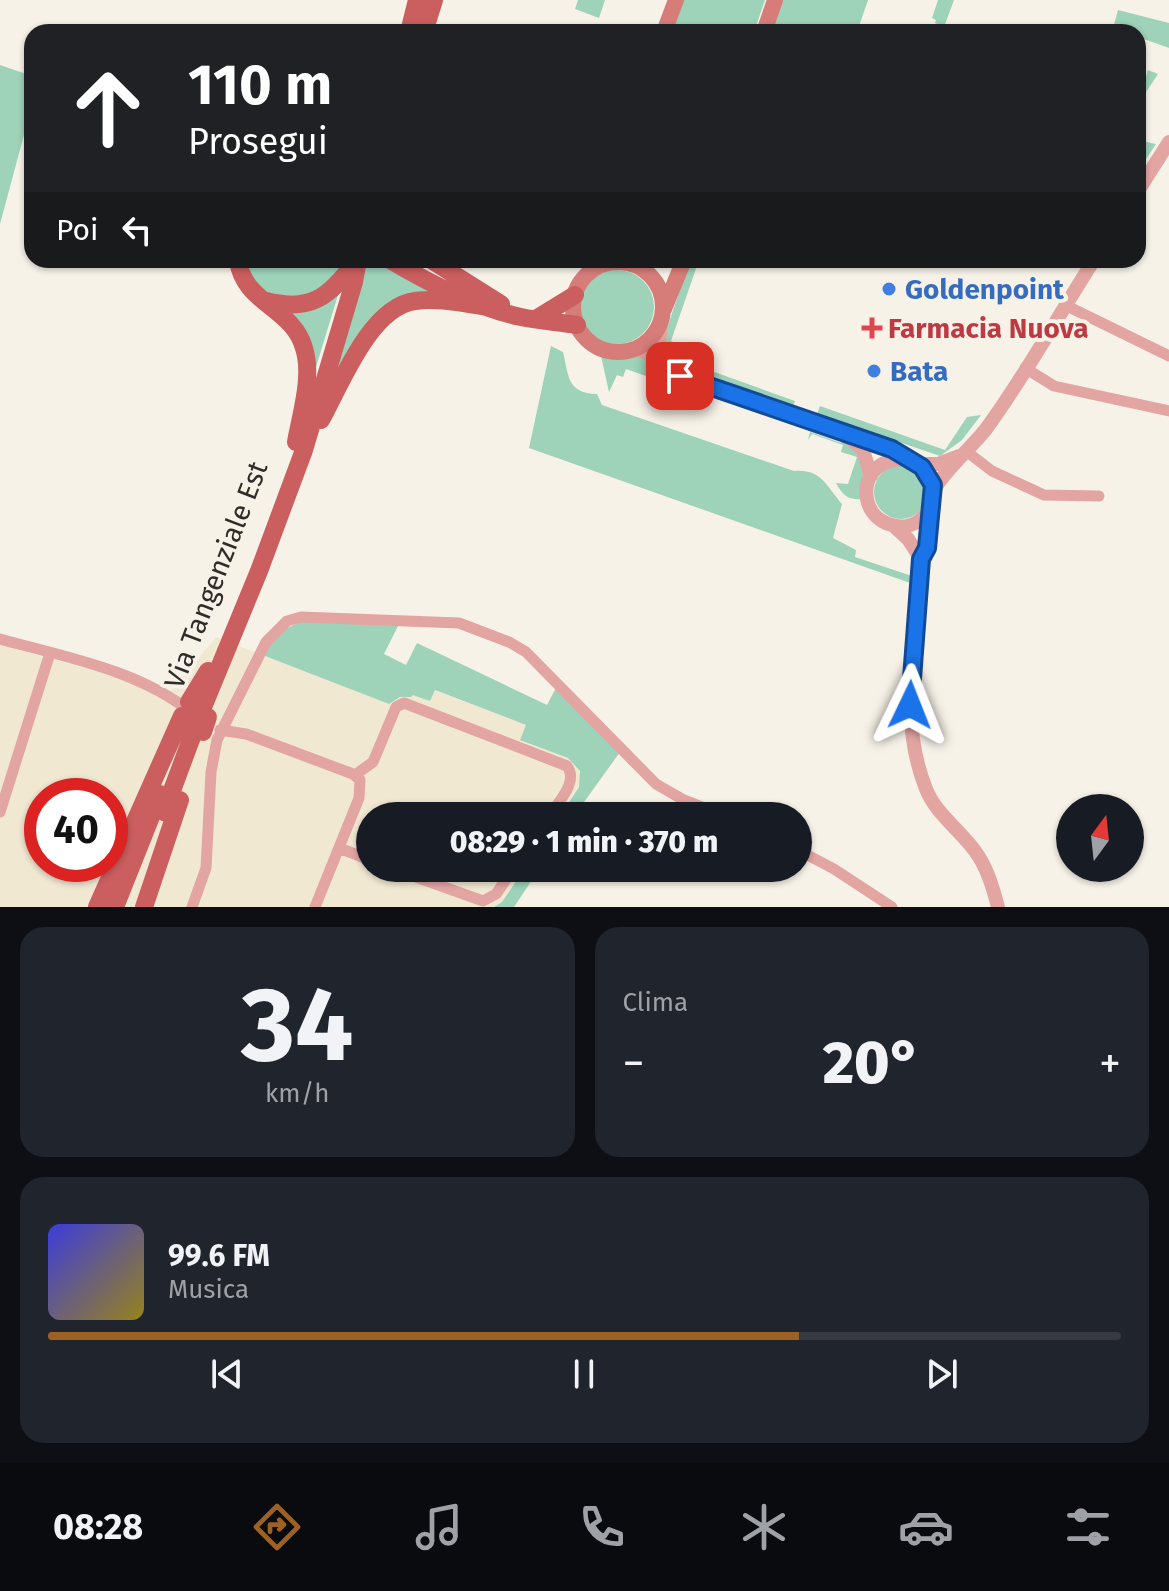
<!DOCTYPE html>
<html lang="it">
<meta charset="utf-8">
<style>
body{margin:0;font-family:"Fira Sans",sans-serif;background:#20242c;color:#f1f3f6;height:100vh;display:flex;flex-direction:column;font-size:30px;white-space:nowrap}
*{box-sizing:border-box;margin:0}
p{font-size:26px;color:#9ea1a6}
.icon{flex:none;width:44px;height:44px;fill:none;stroke:currentColor;stroke-width:2;stroke-linecap:round;stroke-linejoin:round}
.map{position:relative;height:907px;overflow:hidden}
.panel{display:flex;flex-direction:column;gap:20px;padding:20px;background:#0d0f14;flex:1}
.panel>*{flex:none}
.guide{position:absolute;left:24px;top:24px;width:1122px;height:244px;border-radius:24px;box-shadow:0 2px 6px #0004;background:#202124;color:#fff;overflow:hidden}
.needle{width:52px;rotate:15deg}
.controls{position:absolute;left:1056px;top:794px;display:grid;gap:16px}
.controls a{display:grid;place-items:center;width:88px;height:88px;border-radius:50%;background:#171b24;box-shadow:0 2px 6px #0004;font-size:40px}
.speed{position:absolute;left:24px;top:778px;display:flex;gap:16px;font-size:40px;font-weight:700;text-align:center}
.speed>*{display:grid;place-content:center;width:104px;height:104px;border-radius:50%;background:#171b24;box-shadow:0 2px 6px #0004;line-height:1}
.speed .limit{border:12px solid #d22;background:#fff;color:#111}
.pin{position:absolute;display:grid;place-items:center;width:68px;height:68px;color:#fff;margin:-34px;border-radius:16px;box-shadow:0 4px 12px #0006}
.me{position:absolute;width:88px;margin:-44px;rotate:2deg;stroke-linejoin:round;filter:drop-shadow(0 0 6px #0008)}
.turn{display:flex;align-items:center;gap:28px;height:168px;padding:0 32px;font-size:36px}
.turn .icon{width:104px;height:104px;stroke-width:2.5}
.turn b{display:block;font-size:56px;line-height:68px}
.then{display:flex;align-items:center;height:76px;padding:0 32px;background:#0003;gap:16px;font-size:30px}
.big{font-size:60px;font-weight:800;line-height:1.1}
.panel .card{flex:1;display:flex;flex-direction:column;justify-content:center;gap:12px;min-width:0;padding:0 28px;border-radius:24px;background:#20242c}
.panel .dial{align-items:center;gap:0}
.dial b{font-size:104px;line-height:1}
.song{display:flex;align-items:center;gap:24px}
.cover{width:96px;height:96px;border-radius:12px;background:linear-gradient(135deg,hsl(240 70% 55%),hsl(50 70% 35%))}
.played{height:8px;border-radius:4px;background:linear-gradient(90deg,#9d6223 70%,#363941 70%)}
.keys{display:flex;justify-content:space-around;direction:ltr}
.heat{display:flex;justify-content:space-between;align-items:center;font-size:44px;direction:ltr}
.panel .tiles{flex:1;display:grid;gap:20px;grid-template-columns:1fr 1fr}
.card:last-child{grid-column:span 2}
.trip{position:absolute;left:356px;top:802px;width:456px;height:80px;border-radius:40px;background:#171b24;box-shadow:0 2px 6px #0004;font-weight:800;line-height:80px;text-align:center}
.tab-bar{display:flex;height:128px;justify-content:space-around;align-items:center;background:#090b0e;color:#9ea1a6}
.tab-bar .icon{width:56px;height:56px}
.tab-bar .current{color:#9d6223}
.tab-bar b{font-size:36px;color:#f1f3f6}
.map>svg:first-child{display:block}
.industrial{fill:#f1e8d2;fill-rule:evenodd}
.green{fill:#9ed2b9}
.lines{fill:none;stroke-linecap:round;stroke-linejoin:round}
.minor{stroke:#e3a5a2;stroke-width:11}
.tertiary{stroke:#e3a5a2;stroke-width:14}
.secondary{stroke:#d67d7a;stroke-width:16}
.primary{stroke:#cb5e5e;stroke-width:18}
.primary-bridge{stroke:#cb5e5e;stroke-width:18}
.route-casing{stroke:#114b97;stroke-width:20}
.route{stroke:#1a73e8;stroke-width:14}
.shop-dot{fill:#3f7fe0;stroke:#f7f2e8;stroke-width:3}
.health-dot{fill:#e0444e;stroke:#f7f2e8;stroke-width:3}
.labels{text-anchor:middle;dominant-baseline:central;stroke-width:8;stroke-linejoin:round;paint-order:stroke}
.shop-label{font-size:28px;font-weight:bold;fill:#366cbe;stroke:#f7f2e8;text-anchor:start}
.health-label{font-size:28px;font-weight:bold;fill:#be3a42;stroke:#f7f2e8;text-anchor:start}
.street-label{font-size:28px;fill:#2f2d2a;stroke:#f7f2e8}
</style>
<div class="map">
<svg width="1169" height="907" viewBox="0 0 1169 907">
<rect width="100%" height="100%" fill="#f7f2e8"/>
<path class="industrial" d="M216 637 389 704 400 697H411L413 694 434 690 526 725 578 765 581 782 560 816H370V868H525L502 902 494 907H0V645L99 672 138 686 163 700ZM42 796H110V864H42Z"/>
<path class="green" d="M578 0H605L599 18 575 9Z
M682 0H765L754 32H672Z
M781 0H868L857 32H772Z
M938 0H954L944 27 935 23 936 20 932 18Z
M1118 10 1169 23V48L1138 37V32H1123L1113 28Z
M0 65 32 76V105L0 224Z
M1148 70 1158 74 1138 104Z
M1138 140 1156 144 1142 165 1138 164Z
M245 260H348L319 295 271 296 250 278Z
M359 260H379L433 291 403 300 326 395Z
M690 260H699L671 341 676 344 680 353 678 359 795 401 793 406 674 362 665 347 666 331Z
M580 307a37 37 0 1 1 74 0a37 37 0 1 1-74 0Z
M338 294V295L313 377 286 309Z
M551 346 563 352C569 377 567 393 597 394L602 405 794 471C822 469 826 486 842 504L833 538 856 550 855 557 915 577 913 584 529 448Z
M638 356C655 363 665 376 681 384L680 388 626 369 623 377 617 375 609 392 601 356 619 359Z
M820 406 945 450 967 417 981 415 962 440 940 456 817 414Z
M810 432 841 443 842 441C868 456 865 472 863 499 848 500 843 496 836 483L848 484 857 457 841 452 843 445 812 434 808 440Z
M874 492a27 27 0 1 1 54 0a27 27 0 1 1-54 0Z
M304 621 400 622 384 654 406 665 417 643 547 705 557 686 620 752 574 816H560L579 787 580 771 568 758 520 740 526 725 435 690 430 701 413 695 411 697H400L389 704 265 656C270 636 286 627 304 621Z
M525 868H540L514 907H494L502 902Z"/>
<g class="lines">
<path class="minor" d="M1065 305 1169 356
M1025 368 1054 386 1169 411
M966 451 992 471 1044 495 1099 496
M0 639C65 657 139 670 192 713
M220 730 246 734 353 774 360 780 359 798 315 907
M355 775 373 762 396 707 404 703 567 766C579 782 558 802 549 816
M0 812 50 653
M339 848 370 860
M798 850 834 869 892 907
M391 868 483 901 496 894 514 868
M192 907 206 868 211 772 217 740 266 642 287 621 301 617 459 623 509 642 526 652 656 784 682 799 725 816"/>
<path class="tertiary" d="M1138 191 1169 142
M661 323 659 344 669 365
M636 348 651 355 680 376 844 434C867 438 890 446 909 460
M848 437 863 450 871 476
M918 464H938L959 456
M934 490C925 442 859 455 867 499 871 522 899 534 919 521 932 512 929 501 935 489 941 474 974 445 986 429 1025 376 1058 316 1094 260
M931 507 927 548 921 559C922 639 894 708 926 789 936 814 959 829 975 851 987 867 993 888 998 907
M894 526 908 539 921 559"/>
<path class="secondary" d="M664 32 676 0
M764 32 775 0
M573 307a45 45 0 1 1 90 0a45 45 0 1 1-90 0Z
M664 309 684 260"/>
<path class="primary" d="M409 32 417 0
M424 32 434 0
M238 260C243 303 293 308 304 348 313 376 301 414 296 442
M390 260C431 284 475 307 521 317 540 321 559 322 577 325
M431 260 501 304
M266 301C311 312 329 297 355 262
M536 319 575 295
M321 420C341 384 370 307 415 301 437 298 461 303 483 306
M189 702 208 671
M201 712 259 571 304 450 354 282 358 260
M164 812 196 726
M97 907 182 716
M115 907 160 794
M144 907 180 800"/>
<path class="primary-bridge" d="M189 721 195 707
M203 732 208 717"/>
</g>
<g class="lines">
<defs>
<path id="route" d="M680 376 892 449 922 467 933 485 927 548 921 559 910 705"/>
</defs>
<use href="#route" class="route-casing"/>
<use href="#route" class="route"/>
</g>
<g class="shop-dot">
<circle cx="889" cy="289" r="8"/>
<circle cx="874" cy="371" r="8"/>
</g>
<path class="health-dot" d="M868 316h8v8h8v8h-8v8h-8v-8h-8v-8h8z"/>
<g class="labels">
<g class="shop-label">
<text x="905" y="289">Goldenpoint</text>
<text x="890" y="371">Bata</text>
</g>
<g class="health-label">
<text x="888" y="328">Farmacia Nuova</text>
</g>
<g class="street-label">
<text transform="translate(216 575) rotate(-69)">Via Tangenziale Est</text>
</g>
</g>
</svg>
<div class="controls">
<a><svg class="needle" viewBox="-14 -14 28 28"><path d="M0-13l5 13h-10z" fill="#e53935"/><path d="M0 13l5-13h-10z" fill="#9ea1a6"/></svg></a>
</div>
<div class="speed"><div class="limit">40</div></div>
<div class="pin" style="left:680px;top:376px;background:#d93025"><svg class="icon" aria-label="arrive" viewBox="0 0 24 24"><path d="M6 21V4h12l-3 4 3 4H6"/></svg></div>
<svg class="me" style="left:910px;top:705px" viewBox="-20 -20 40 40"><path d="M0-17L14 15 0 8-14 15z" fill="#1a73e8" stroke="#fff" stroke-width="4"/></svg>
<div class="trip">08:29 · 1 min · 370 m</div>
<div class="guide">
<div class="turn"><svg class="icon" aria-label="ahead" viewBox="0 0 24 24"><path d="M12 20V5M6 11l6-6 6 6"/></svg><div><b>110 m</b>Prosegui</div></div>
<div class="then">Poi<svg class="icon" aria-label="left" viewBox="0 0 24 24"><path d="M17 20v-9H6M10 6l-5 5 5 5"/></svg></div>
</div>
</div>
<section class="panel">
<div class="tiles">
<div class="card dial"><b>34</b><p>km/h</p></div>
<div class="card"><p>Clima</p>
<div class="heat"><a>−</a><b class="big">20°</b><a>+</a></div>
</div>
<div class="card">
<div class="song"><i class="cover"></i><div><b>99.6 FM</b><p>Musica</p></div></div>
<div class="played"></div>
<div class="keys"><svg class="icon" aria-label="previous" viewBox="0 0 24 24"><path d="M18 5L8 12l10 7zM5 5v14"/></svg><svg class="icon" aria-label="pause" viewBox="0 0 24 24"><path d="M8 5v14M16 5v14"/></svg><svg class="icon" aria-label="next" viewBox="0 0 24 24"><path d="M6 5l10 7-10 7zM19 5v14"/></svg></div>
</div>
</div>
</section>
<nav class="tab-bar">
<b>08:28</b>
<svg class="icon current" aria-label="directions" viewBox="0 0 24 24"><path d="M12 3l9 9-9 9-9-9zM9 14v-3h6M13 9l2 2-2 2"/></svg>
<svg class="icon" aria-label="music" viewBox="0 0 24 24"><path d="M9 18V5l10-2v13"/><circle cx="6" cy="18" r="3"/><circle cx="16" cy="16" r="3"/></svg>
<svg class="icon" aria-label="phone" viewBox="0 0 24 24"><path d="M5 4h4l2 5-3 2q2 4 5 5l2-3 5 2v4C11 20 4 13 5 4z"/></svg>
<svg class="icon" aria-label="climate" viewBox="0 0 24 24"><path d="M12 3v18M4 7l16 10M4 17L20 7"/></svg>
<svg class="icon" aria-label="car" viewBox="0 0 24 24"><path d="M5 17H2v-5l4-1 3-4h7l3 4 3 1v5h-3M9 17h6M6 11h13"/><circle cx="7" cy="17" r="2"/><circle cx="17" cy="17" r="2"/></svg>
<svg class="icon" aria-label="filters" viewBox="0 0 24 24"><path d="M4 7h16M4 17h16"/><circle cx="9" cy="7" r="2"/><circle cx="15" cy="17" r="2"/></svg>
</nav>
